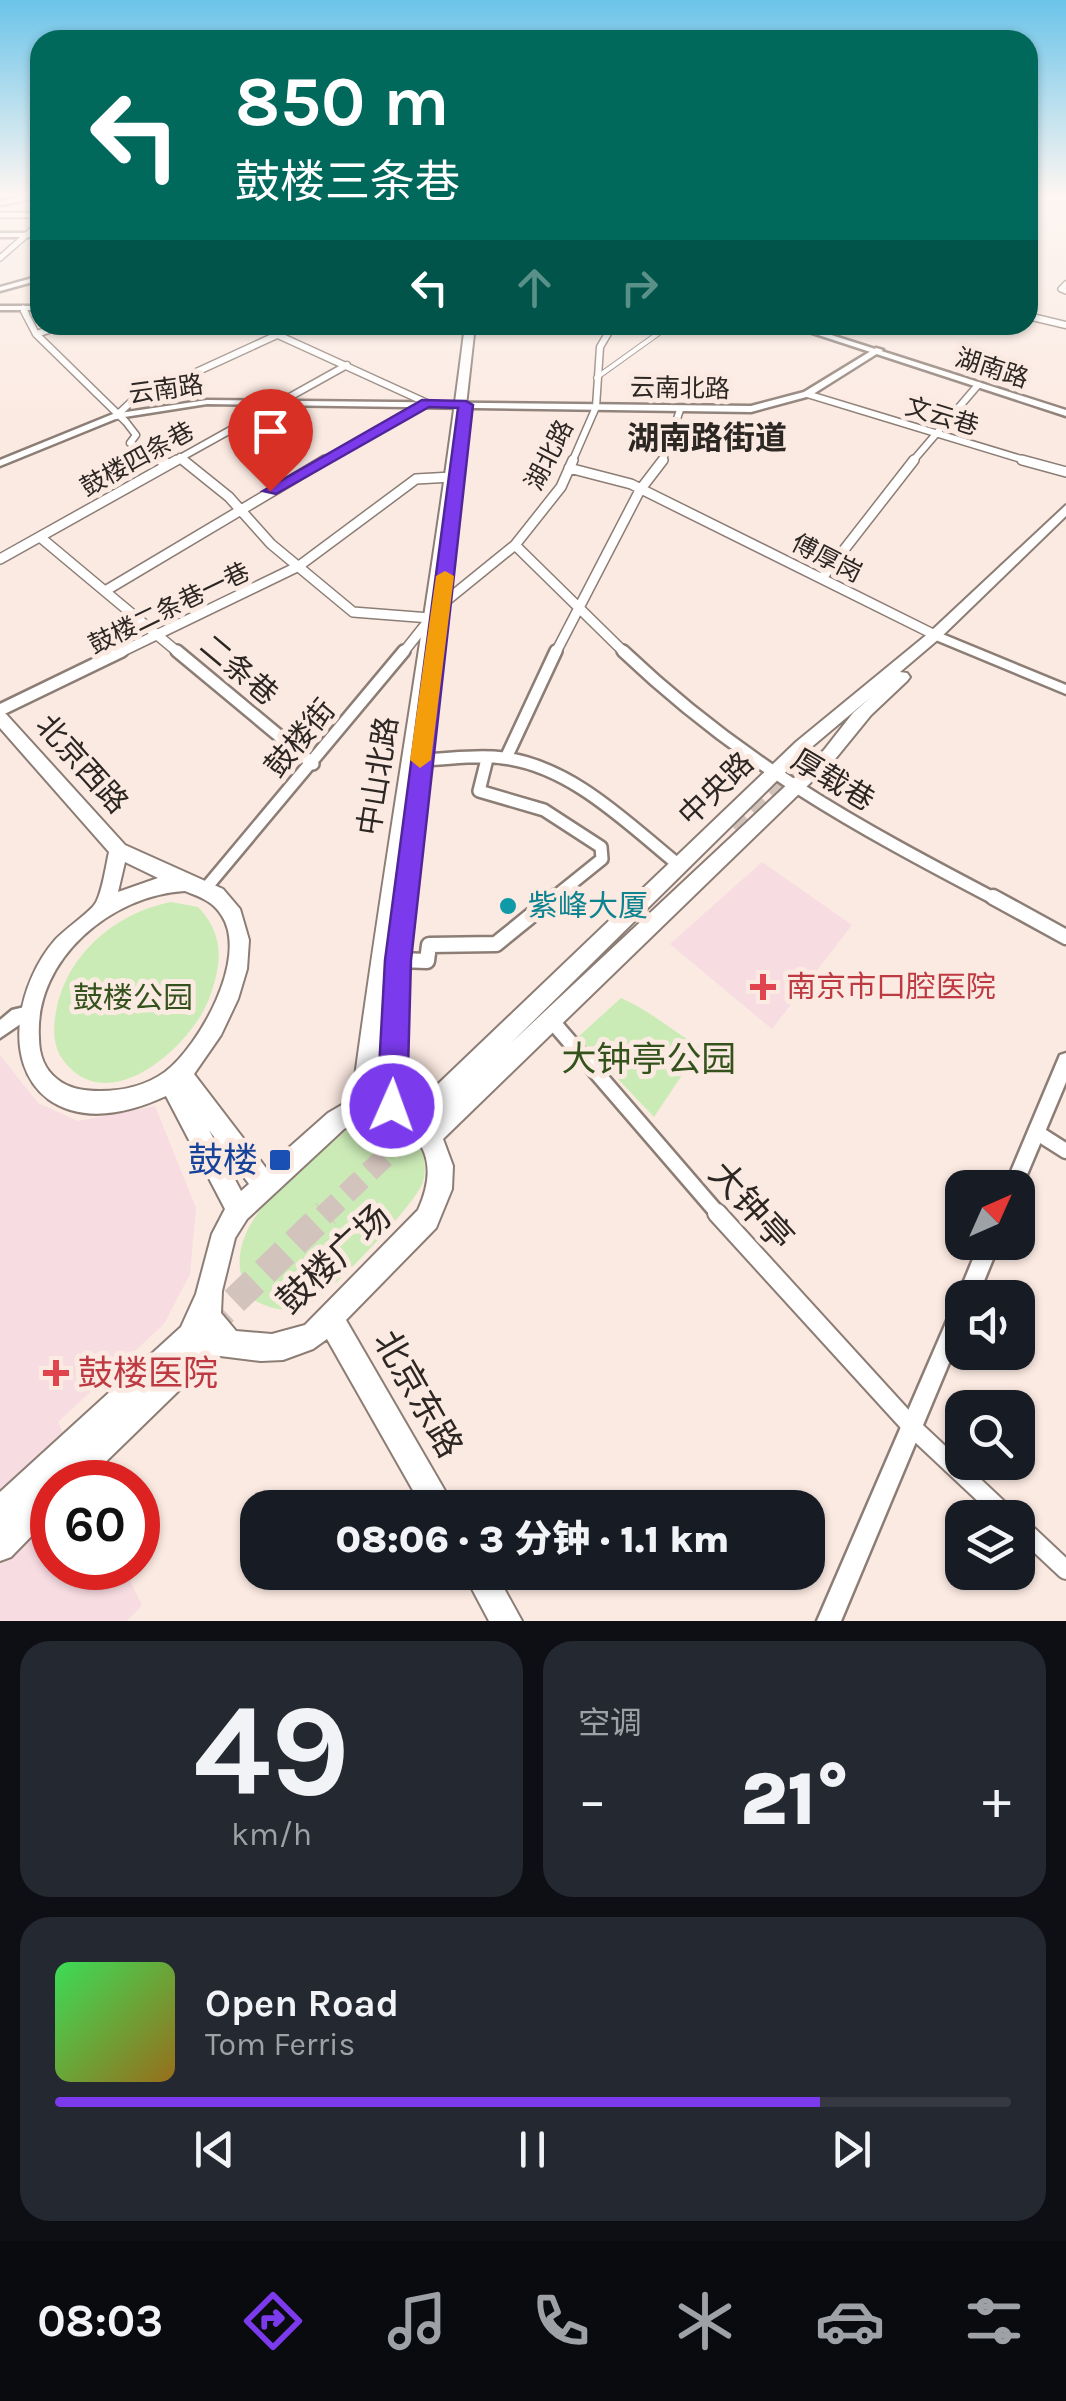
<!DOCTYPE html>
<html lang="zh">
<meta charset="utf-8">
<style>
body{margin:0;font-family:Karla,"Noto Sans SC",sans-serif;background:#242831;color:#f1f3f6;height:100vh;display:flex;flex-direction:column;font-size:38px;white-space:nowrap}
*{box-sizing:border-box;margin:0}
p{font-size:32px;color:#9ea1a6}
.icon{flex:none;width:55px;height:55px;fill:none;stroke:currentColor;stroke-width:2;stroke-linecap:round;stroke-linejoin:round}
.map{position:relative;height:1621px;overflow:hidden}
.details{display:flex;flex-direction:column;gap:20px;padding:20px;background:#0d0f14;flex:1}
.details>*{flex:none}
.top-card{position:absolute;left:30px;top:30px;width:1008px;height:305px;border-radius:30px;box-shadow:0 2px 8px #0004;background:#00695c;color:#fff;overflow:hidden}
.needle{width:65px;rotate:45deg}
.fabs{position:absolute;left:945px;top:1170px;display:grid;gap:20px}
.fabs a{display:grid;place-items:center;width:90px;height:90px;border-radius:20px;background:#171b24;box-shadow:0 2px 8px #0004;font-size:50px}
.speed{position:absolute;left:30px;top:1460px;display:flex;gap:20px;font-size:50px;font-weight:700;text-align:center}
.speed>*{display:grid;place-content:center;width:130px;height:130px;border-radius:50%;background:#171b24;box-shadow:0 2px 8px #0004;line-height:1}
.speed .limit{border:15px solid #d22;background:#fff;color:#111}
.pin{position:absolute;display:grid;place-items:center;width:85px;height:85px;color:#fff;margin:-102px -42px;border-radius:50% 50% 50% 0;rotate:-45deg;box-shadow:0 0 10px #0007}
.pin .icon{rotate:45deg}
.me{position:absolute;width:110px;margin:-55px;rotate:2deg;stroke-linejoin:round;filter:drop-shadow(0 0 8px #0008)}
.turn{display:flex;align-items:center;gap:35px;height:210px;padding:0 40px;font-size:45px}
.turn .icon{width:130px;height:130px;stroke-width:2.5}
.turn b{display:block;font-size:70px;line-height:85px}
.lanes{display:flex;align-items:center;height:95px;padding:0 40px;background:#0003;justify-content:center;gap:50px;direction:ltr}
.lanes .off{opacity:.35}
.big{font-size:75px;font-weight:800;line-height:1.1}
.details .card{flex:1;display:flex;flex-direction:column;justify-content:center;gap:15px;min-width:0;padding:0 35px;border-radius:30px;background:#242831}
.details .dial{align-items:center;gap:0}
.dial b{font-size:130px;line-height:1}
.song{display:flex;align-items:center;gap:30px}
.cover{width:120px;height:120px;border-radius:15px;background:linear-gradient(135deg,hsl(130 70% 55%),hsl(40 70% 35%))}
.played{height:10px;border-radius:5px;background:linear-gradient(90deg,#7c3aed 80%,#363941 80%)}
.keys{display:flex;justify-content:space-around;direction:ltr}
.heat{display:flex;justify-content:space-between;align-items:center;font-size:55px;direction:ltr}
.details .tiles{flex:1;display:grid;gap:20px;grid-template-columns:1fr 1fr}
.card:last-child{grid-column:span 2}
.trip{position:absolute;left:240px;top:1490px;width:585px;height:100px;border-radius:30px;background:#171b24;box-shadow:0 2px 8px #0004;font-weight:800;line-height:100px;text-align:center}
.tab-bar{display:flex;height:160px;justify-content:space-around;align-items:center;background:#090b0e;color:#9ea1a6}
.tab-bar .icon{width:70px;height:70px}
.tab-bar .on{color:#7c3aed}
.tab-bar b{font-size:45px;color:#f1f3f6}
.map>svg:first-child{display:block}
.medical{fill:#f7dce2}
.green{fill:#cbebb6}
.lines{fill:none;stroke-linecap:round;stroke-linejoin:round}
.primary-tunnel-far2{stroke:#d2c3bc;stroke-width:16;stroke-dasharray:16 9;stroke-linecap:butt}
.primary-tunnel-far1{stroke:#d2c3bc;stroke-width:21;stroke-dasharray:21 11;stroke-linecap:butt}
.primary-tunnel{stroke:#d2c3bc;stroke-width:28;stroke-dasharray:28 14;stroke-linecap:butt}
.pedestrian-casing{stroke:#8c7d75;stroke-width:6}
.minor-far5-casing{stroke:#8c7d75;stroke-width:8}
.minor-far4-casing{stroke:#8c7d75;stroke-width:9}
.minor-far3-casing{stroke:#8c7d75;stroke-width:12}
.minor-far2-casing{stroke:#8c7d75;stroke-width:16}
.minor-far1-casing{stroke:#8c7d75;stroke-width:19}
.minor-casing{stroke:#8c7d75;stroke-width:22}
.tertiary-casing{stroke:#8c7d75;stroke-width:5}
.secondary-casing{stroke:#8c7d75;stroke-width:5}
.primary-casing{stroke:#8c7d75;stroke-width:4}
.pedestrian{stroke:#fff;stroke-width:4}
.minor-far5{stroke:#fff;stroke-width:5}
.minor-far4{stroke:#fff;stroke-width:6}
.minor-far3{stroke:#fff;stroke-width:9}
.minor-far2{stroke:#fff;stroke-width:11}
.minor-far1{stroke:#fff;stroke-width:14}
.minor{stroke:#fff;stroke-width:18}
.tertiary{fill:#fff;fill-rule:evenodd}
.secondary{fill:#fff;fill-rule:evenodd}
.primary{fill:#fff;fill-rule:evenodd}
.route{fill:#7c3aed;stroke:#51269a;stroke-width:2.5}
.slow{fill:#f59e0b}
.culture-dot{fill:#0f9aa8;stroke:#fbeae2;stroke-width:4}
.health-dot{fill:#e0444e;stroke:#fbeae2;stroke-width:4}
.transit-dot{fill:#1a4fb4;stroke:#fbeae2;stroke-width:4}
.labels{text-anchor:middle;dominant-baseline:central;stroke-width:10;stroke-linejoin:round;paint-order:stroke}
.far-street-label{font-size:25px;fill:#2d2724;stroke:#fbeae2}
.street-label{font-size:30px;fill:#2d2724;stroke:#fbeae2}
.culture-label{font-size:30px;fill:#0d838f;stroke:#fbeae2;text-anchor:start}
.health-label{font-size:30px;fill:#be3a42;stroke:#fbeae2;text-anchor:start}
.park-label{font-size:30px;fill:#34521b;stroke:#fbeae2}
.far-district-label{font-size:32px;font-weight:bold;fill:#2d2724;stroke:#fbeae2}
.near-park-label{font-size:35px;fill:#34521b;stroke:#fbeae2}
.near-transit-label{font-size:35px;fill:#164399;stroke:#fbeae2;text-anchor:end}
.near-street-label{font-size:35px;fill:#2d2724;stroke:#fbeae2}
.near-health-label{font-size:35px;fill:#be3a42;stroke:#fbeae2;text-anchor:start}
</style>
<div class="map">
<svg width="1066" height="1621" viewBox="0 0 1066 1621">
<rect width="100%" height="100%" fill="#fbeae2"/>
<path class="medical" d="M762 862 852 925 772 1029 670 944Z
M0 1055 38 1103 78 1121 155 1106 196 1208 190 1274 164 1324 58 1422 86 1482H52V1568H124L142 1605 127 1621H0Z"/>
<path class="green" d="M171 902 198 907C225 935 222 964 209 999 190 1048 105 1123 61 1057 53 1044 53 1027 56 1012 66 955 115 913 171 902Z
M621 998C651 1011 673 1032 701 1047L654 1117 578 1037Z
M368 1117C386 1116 406 1122 416 1138 424 1151 427 1166 423 1182 417 1203 326 1299 305 1306 285 1313 272 1309 253 1300 202 1229 310 1164 356 1122Z"/>
<g class="lines">
<path class="primary-tunnel-far2" d="M731 825 792 767"/>
<path class="primary-tunnel-far1" d="M323 1216 427 1117"/>
<path class="primary-tunnel" d="M204 1330 326 1213"/>
<defs>
<path id="pedestrian" d="M596 378 670 325"/>
<path id="minor-far5" d="M0 215H40
M0 258 40 223
M1066 284 1061 289 1066 291
M23 308 26 313"/>
<path id="minor-far4" d="M24 311 36 334 126 422 136 435 130 443 164 462
M1028 316 1066 325
M256 325 427 403
M36 334 65 325
M807 394 1031 462
M116 416 131 402 277 335
M180 457 187 462
M173 462 347 365
M321 462 427 403
M572 462 596 407 600 347 613 325
M662 462 680 410
M912 462 978 385"/>
<path id="minor-far3" d="M160 460 167 464
M183 460 229 497 271 544 353 612 430 618
M1022 460 1066 472
M569 468 631 484 935 635
M40 537 180 654
M515 545 626 654
M0 559 177 460
M822 578 914 460
M105 591 325 460
M117 654 299 566 416 479 452 477
M402 654 441 605 515 545 561 487 573 460
M555 654 640 490 663 460"/>
<path id="minor-far2" d="M177 651 313 764
M623 651C742 764 854 825 997 900
M0 710 122 651
M506 758 556 651
M487 759 479 791 544 810 601 847 602 859 551 900
M418 760C446 760 475 754 503 758 572 766 629 825 680 866
M206 888 404 651"/>
<path id="minor-far1" d="M993 897 1066 937
M398 960 427 961 429 945 496 944 554 897
M551 1020 720 1216
M1036 1132 1066 1151"/>
<path id="minor" d="M717 1213 913 1428 1009 1518
M1018 1525 1066 1570"/>
<path id="tertiary" d="M28 196 40 197 0 205V201Z
M0 233H40V237H0Z
M40 276V280L0 291V287Z
M0 306H40V310H0Z
M876 348 883 350 810 396 751 412 207 404 118 418 0 466V460L113 414 207 400 751 406 804 392Z
M935 631 1066 685V694L931 638 929 635Z
M29 1006 35 1008 37 1014 35 1020 22 1023 0 1038V1020L12 1010Z
M1066 1053V1082L1018 1196V1188H1004L1060 1055Z
M980 1242H1000L977 1298H962V1332L841 1621H817L955 1302 958 1300 957 1298Z"/>
<path id="secondary" d="M788 325H800L1066 410V416Z"/>
<path id="primary" d="M465 325H475L458 477 427 694 436 695 438 699 408 960 403 1101 415 1106 796 742 930 632 1066 505V516L940 638 900 672 907 673 910 677 907 681 871 715 836 758 443 1139 453 1166 452 1189 436 1228 346 1320 455 1508H423L327 1339 313 1349 283 1360 261 1361 220 1356 206 1364 85 1482H52V1515L11 1557 0 1561V1492L181 1327 196 1294 212 1234 225 1209 166 1096C129 1113 83 1124 48 1099 0 1062 19 981 55 940 64 930 90 912 95 904 102 894 106 865 109 852L0 728V712L6 714 125 845 223 889 240 909 249 940 247 969 238 999 221 1035 194 1074 266 1168 328 1113 352 1099C386 841 433 584 465 325ZM871 697 853 713 824 750 511 1043 808 750ZM125 862 158 878 118 892ZM185 891C200 897 213 901 222 916 249 958 199 1046 165 1072 147 1085 123 1091 100 1091 84 1091 69 1089 57 1079 44 1069 39 1054 39 1038 34 959 112 895 185 891ZM386 996 381 1094 375 1093ZM376 1115C426 1130 439 1164 418 1210L305 1325 272 1334 236 1331 221 1313 222 1291 235 1238 247 1219 344 1129 365 1117ZM209 1130 249 1184 241 1191Z
M463 1572H495L522 1621H489Z"/>
</defs>
<use href="#pedestrian" class="pedestrian-casing"/>
<use href="#minor-far5" class="minor-far5-casing"/>
<use href="#minor-far4" class="minor-far4-casing"/>
<use href="#minor-far3" class="minor-far3-casing"/>
<use href="#minor-far2" class="minor-far2-casing"/>
<use href="#minor-far1" class="minor-far1-casing"/>
<use href="#minor" class="minor-casing"/>
<use href="#tertiary" class="tertiary-casing"/>
<use href="#secondary" class="secondary-casing"/>
<use href="#primary" class="primary-casing"/>
<use href="#pedestrian" class="pedestrian"/>
<use href="#minor-far5" class="minor-far5"/>
<use href="#minor-far4" class="minor-far4"/>
<use href="#minor-far3" class="minor-far3"/>
<use href="#minor-far2" class="minor-far2"/>
<use href="#minor-far1" class="minor-far1"/>
<use href="#minor" class="minor"/>
<use href="#tertiary" class="tertiary"/>
<use href="#secondary" class="secondary"/>
<use href="#primary" class="primary"/>
</g>
<linearGradient id="sky" x2="0" y2="1"><stop stop-color="#6bc4e9"/><stop offset="0.46" stop-color="#fdf6f2"/><stop offset="1" stop-color="#fdf6f2" stop-opacity="0"/></linearGradient>
<rect width="1066" height="423" fill="url(#sky)"/>
<path class="route" d="M422 400 466 401 473 405 411 960 407 1106 402 1117 392 1121 382 1117 377 1106 385 960 458 408 429 407 276 494 263 491Z"/>
<path class="slow" d="M445 571 454 576 431 760 420 768 410 760 436 576Z"/>
<circle class="culture-dot" cx="508" cy="906" r="10"/>
<g class="health-dot">
<path d="M758 972h10v10h10v10h-10v10h-10v-10h-10v-10h10z"/>
<path d="M51 1358h10v10h10v10h-10v10h-10v-10h-10v-10h10z"/>
</g>
<rect class="transit-dot" x="268" y="1148" width="24" height="24" rx="5"/>
<g class="labels">
<g class="far-street-label">
<text transform="translate(992 368) rotate(18)">湖南路</text>
<text transform="translate(680 388) rotate(1)">云南北路</text>
<text transform="translate(166 389) rotate(-8)">云南路</text>
<text transform="translate(942 416) rotate(17)">文云巷</text>
<text transform="translate(549 455) rotate(-63)">湖北路</text>
<text transform="translate(137 459) rotate(-29)">鼓楼四条巷</text>
<text transform="translate(827 558) rotate(27)">傅厚岗</text>
<text transform="translate(169 608) rotate(-26)">鼓楼二条巷一巷</text>
</g>
<g class="street-label">
<text transform="translate(239 670) rotate(40)">二条巷</text>
<text transform="translate(300 738) rotate(-50)">鼓楼街</text>
<text transform="translate(82 764) rotate(48)">北京西路</text>
<text transform="translate(378 776) rotate(-81)">中山北路</text>
<text transform="translate(833 780) rotate(31)">厚载巷</text>
<text transform="translate(716 789) rotate(-44)">中央路</text>
</g>
<g class="culture-label">
<text x="528" y="906">紫峰大厦</text>
</g>
<g class="health-label">
<text x="786" y="987">南京市口腔医院</text>
</g>
<g class="park-label">
<text x="133" y="998">鼓楼公园</text>
</g>
<g class="far-district-label">
<text x="707" y="438">湖南路街道</text>
</g>
<g class="near-park-label">
<text x="649" y="1059">大钟亭公园</text>
</g>
<g class="near-transit-label">
<text x="258" y="1160">鼓楼</text>
</g>
<g class="near-street-label">
<text transform="translate(751 1206) rotate(48)">大钟亭</text>
<text transform="translate(334 1259) rotate(-43)">鼓楼广场</text>
<text transform="translate(418 1394) rotate(60)">北京东路</text>
</g>
<g class="near-health-label">
<text x="78" y="1373">鼓楼医院</text>
</g>
</g>
</svg>
<div class="fabs">
<a><svg class="needle" viewBox="-14 -14 28 28"><path d="M0-13l5 13h-10z" fill="#e53935"/><path d="M0 13l5-13h-10z" fill="#9ea1a6"/></svg></a>
<a><svg class="icon" aria-label="sound" viewBox="0 0 24 24"><path d="M4 9h4l5-4v14l-5-4H4zM17 9q2 3 0 6"/></svg></a>
<a><svg class="icon" aria-label="search" viewBox="0 0 24 24"><circle cx="10" cy="10" r="6"/><path d="M15 15l6 6"/></svg></a>
<a><svg class="icon" aria-label="layers" viewBox="0 0 24 24"><path d="M12 4l9 5-9 5-9-5zM3 14l9 5 9-5"/></svg></a>
</div>
<div class="speed"><div class="limit">60</div></div>
<div class="pin" style="left:270px;top:491px;background:#d93025"><svg class="icon" aria-label="arrive" viewBox="0 0 24 24"><path d="M6 21V4h12l-3 4 3 4H6"/></svg></div>
<svg class="me" style="left:392px;top:1106px" viewBox="-20 -20 40 40"><circle r="17" fill="#7c3aed" stroke="#fff" stroke-width="3"/><path d="M0-11L8 9 0 5-8 9z" fill="#fff"/></svg>
<div class="trip">08:06 · 3 分钟 · 1.1 km</div>
<div class="top-card">
<div class="turn"><svg class="icon" aria-label="left" viewBox="0 0 24 24"><path d="M17 20v-9H6M10 6l-5 5 5 5"/></svg><div><b>850 m</b>鼓楼三条巷</div></div>
<div class="lanes"><svg class="icon" aria-label="left" viewBox="0 0 24 24"><path d="M17 20v-9H6M10 6l-5 5 5 5"/></svg><svg class="icon off" aria-label="ahead" viewBox="0 0 24 24"><path d="M12 20V5M6 11l6-6 6 6"/></svg><svg class="icon off" aria-label="right" viewBox="0 0 24 24"><path d="M7 20v-9h11M14 6l5 5-5 5"/></svg></div>
</div>
</div>
<section class="details">
<div class="tiles">
<div class="card dial"><b>49</b><p>km/h</p></div>
<div class="card"><p>空调</p>
<div class="heat"><a>−</a><b class="big">21°</b><a>+</a></div>
</div>
<div class="card">
<div class="song"><i class="cover"></i><div><b>Open Road</b><p>Tom Ferris</p></div></div>
<div class="played"></div>
<div class="keys"><svg class="icon" aria-label="previous" viewBox="0 0 24 24"><path d="M18 5L8 12l10 7zM5 5v14"/></svg><svg class="icon" aria-label="pause" viewBox="0 0 24 24"><path d="M8 5v14M16 5v14"/></svg><svg class="icon" aria-label="next" viewBox="0 0 24 24"><path d="M6 5l10 7-10 7zM19 5v14"/></svg></div>
</div>
</div>
</section>
<nav class="tab-bar">
<b>08:03</b>
<svg class="icon on" aria-label="directions" viewBox="0 0 24 24"><path d="M12 3l9 9-9 9-9-9zM9 14v-3h6M13 9l2 2-2 2"/></svg>
<svg class="icon" aria-label="music" viewBox="0 0 24 24"><path d="M9 18V5l10-2v13"/><circle cx="6" cy="18" r="3"/><circle cx="16" cy="16" r="3"/></svg>
<svg class="icon" aria-label="phone" viewBox="0 0 24 24"><path d="M5 4h4l2 5-3 2q2 4 5 5l2-3 5 2v4C11 20 4 13 5 4z"/></svg>
<svg class="icon" aria-label="climate" viewBox="0 0 24 24"><path d="M12 3v18M4 7l16 10M4 17L20 7"/></svg>
<svg class="icon" aria-label="car" viewBox="0 0 24 24"><path d="M5 17H2v-5l4-1 3-4h7l3 4 3 1v5h-3M9 17h6M6 11h13"/><circle cx="7" cy="17" r="2"/><circle cx="17" cy="17" r="2"/></svg>
<svg class="icon" aria-label="filters" viewBox="0 0 24 24"><path d="M4 7h16M4 17h16"/><circle cx="9" cy="7" r="2"/><circle cx="15" cy="17" r="2"/></svg>
</nav>
